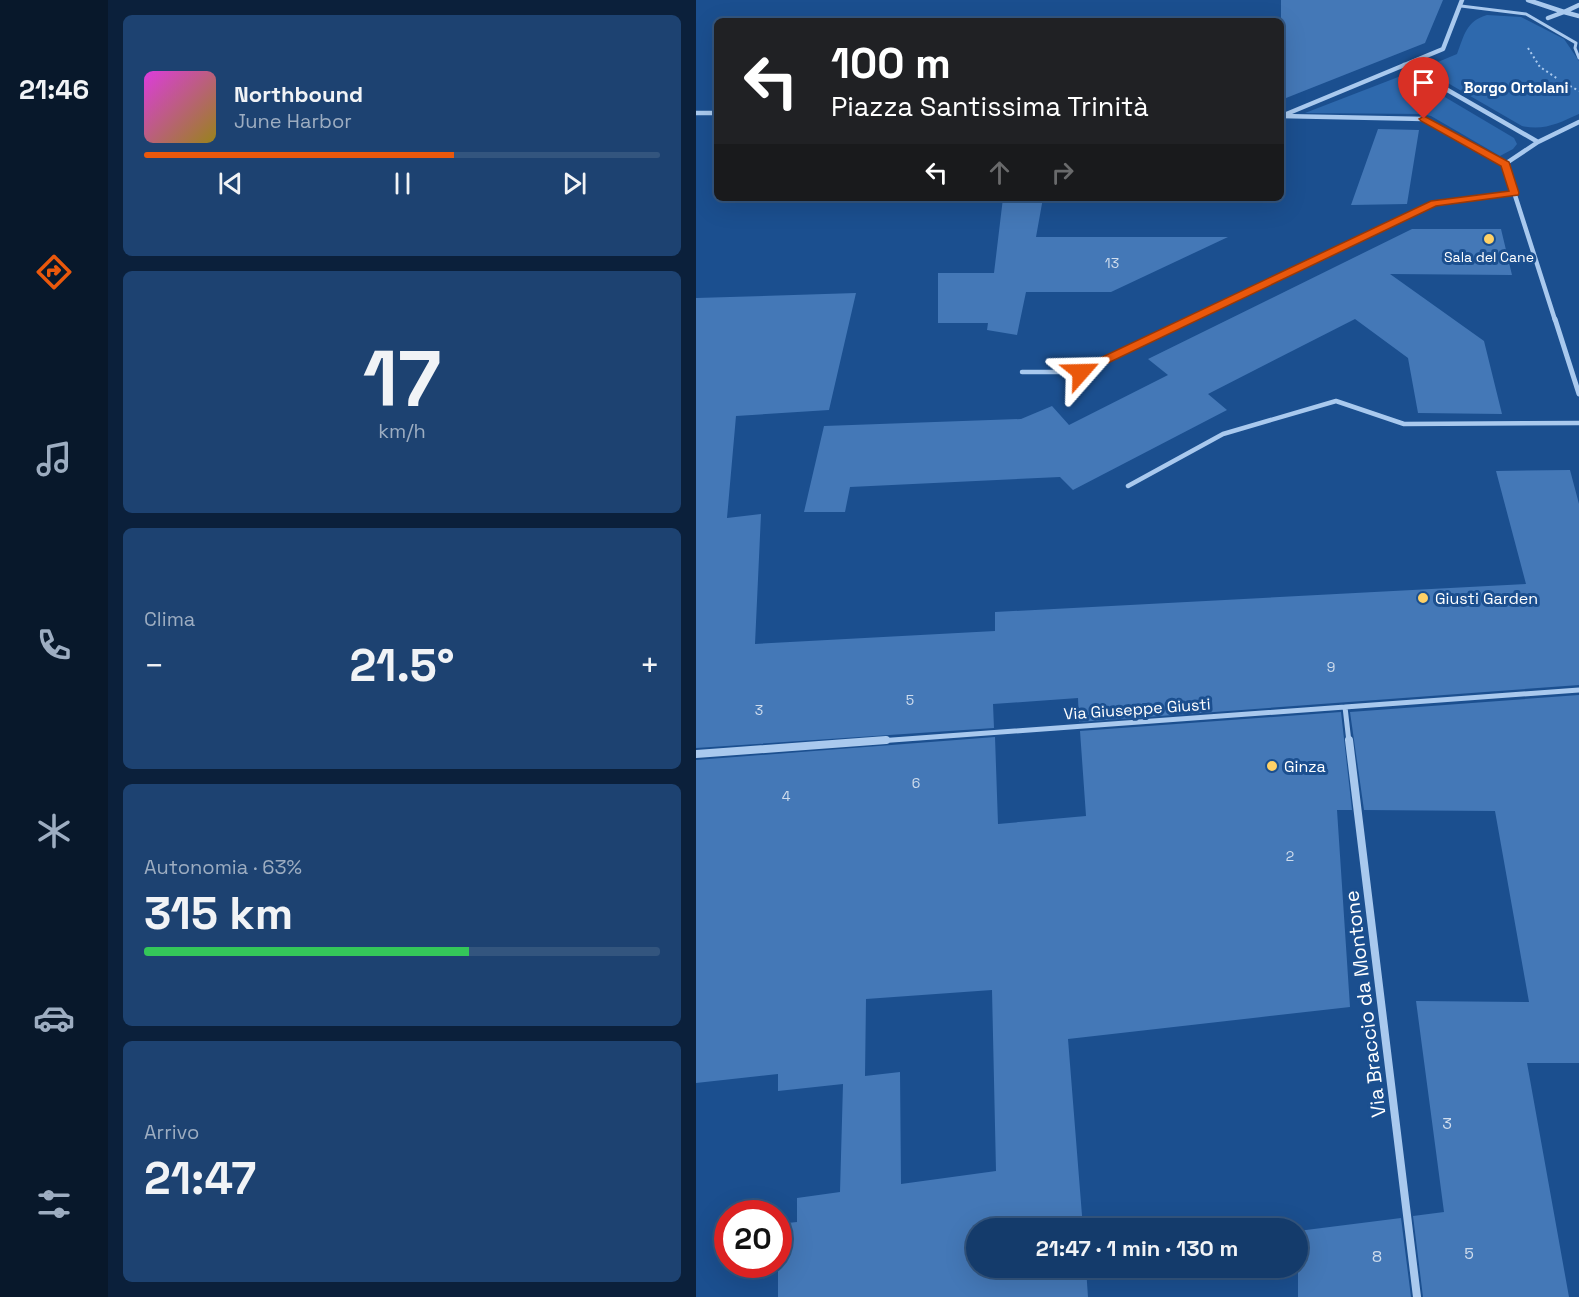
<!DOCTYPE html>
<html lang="it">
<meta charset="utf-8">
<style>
body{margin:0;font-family:"Space Grotesk",sans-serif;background:#1d4271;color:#f1f3f6;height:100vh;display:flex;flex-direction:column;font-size:22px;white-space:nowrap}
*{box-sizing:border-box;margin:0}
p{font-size:20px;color:#9dadc1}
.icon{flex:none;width:33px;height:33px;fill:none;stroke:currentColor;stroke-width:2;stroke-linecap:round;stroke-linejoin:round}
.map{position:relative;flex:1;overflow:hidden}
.sheet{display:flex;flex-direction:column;gap:15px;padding:15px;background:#0b203b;width:588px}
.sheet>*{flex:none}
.top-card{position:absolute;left:18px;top:18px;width:570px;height:183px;border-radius:9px;box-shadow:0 6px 24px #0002,0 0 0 2px #33557e;background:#202124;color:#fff;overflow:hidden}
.speed{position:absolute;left:18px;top:1200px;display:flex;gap:12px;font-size:30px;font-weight:700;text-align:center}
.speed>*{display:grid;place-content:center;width:78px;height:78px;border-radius:50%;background:#143b6b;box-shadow:0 6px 24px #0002,0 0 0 2px #33557e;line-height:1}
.speed .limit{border:9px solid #d22;background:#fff;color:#111}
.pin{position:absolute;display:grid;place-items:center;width:51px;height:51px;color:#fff;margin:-62px -26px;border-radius:50% 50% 50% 0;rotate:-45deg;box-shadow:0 0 6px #0007}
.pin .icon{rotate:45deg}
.me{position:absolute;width:66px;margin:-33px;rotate:65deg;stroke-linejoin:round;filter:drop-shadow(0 0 4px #0008)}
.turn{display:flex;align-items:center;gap:21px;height:126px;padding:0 18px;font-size:27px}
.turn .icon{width:78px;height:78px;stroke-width:2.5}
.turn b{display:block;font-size:42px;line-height:51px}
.lanes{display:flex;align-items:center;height:57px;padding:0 18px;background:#0003;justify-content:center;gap:30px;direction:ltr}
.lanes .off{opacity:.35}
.big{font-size:45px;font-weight:800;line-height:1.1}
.sheet .card{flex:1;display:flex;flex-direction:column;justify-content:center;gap:9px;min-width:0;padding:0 21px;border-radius:9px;background:#1d4271}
.sheet .dial{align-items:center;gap:0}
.dial b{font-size:78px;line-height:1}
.song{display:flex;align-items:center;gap:18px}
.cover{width:72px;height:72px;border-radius:9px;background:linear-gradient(135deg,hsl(300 70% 55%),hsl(50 70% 35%))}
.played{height:6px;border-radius:3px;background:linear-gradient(90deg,#ea580c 60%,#33557e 60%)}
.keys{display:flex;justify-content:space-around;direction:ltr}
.heat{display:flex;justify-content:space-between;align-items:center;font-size:33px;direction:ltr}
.charge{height:9px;border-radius:4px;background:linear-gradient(90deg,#34c759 63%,#33557e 0)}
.trip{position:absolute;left:270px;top:1218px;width:342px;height:60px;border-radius:30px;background:#143b6b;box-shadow:0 6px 24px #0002,0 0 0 2px #33557e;font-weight:800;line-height:60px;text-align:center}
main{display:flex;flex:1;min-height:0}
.menu{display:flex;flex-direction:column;width:108px;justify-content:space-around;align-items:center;background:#08182b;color:#9dadc1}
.menu .icon{width:42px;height:42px}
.menu .active{color:#ea580c}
.menu b{font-size:27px;color:#f1f3f6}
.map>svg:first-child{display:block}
.green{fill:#2e69ad}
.building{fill:#4478b7;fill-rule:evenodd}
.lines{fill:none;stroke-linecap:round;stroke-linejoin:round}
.path{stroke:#a9c9ee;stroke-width:2;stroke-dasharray:2 3;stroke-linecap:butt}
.lane-far1{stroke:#a9c9ee;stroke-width:3}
.lane{stroke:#a9c9ee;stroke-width:4.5}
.street-far2{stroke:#a9c9ee;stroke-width:4.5}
.street-far1{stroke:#a9c9ee;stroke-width:5}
.street{stroke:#a9c9ee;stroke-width:8}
.route{fill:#ea580c;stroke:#983908;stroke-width:1.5}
.poi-dot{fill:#ffd166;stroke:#1b4f8f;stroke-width:2}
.labels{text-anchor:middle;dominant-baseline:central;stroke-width:6;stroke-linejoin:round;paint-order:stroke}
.far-poi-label{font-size:14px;fill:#fff;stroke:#1b4f8f}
.number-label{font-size:14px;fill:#d0dded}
.far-neighbourhood-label{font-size:15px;font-weight:bold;fill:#fff;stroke:#1b4f8f}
.poi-label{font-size:16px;fill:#fff;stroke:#1b4f8f;text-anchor:start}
.street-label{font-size:16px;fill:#fff;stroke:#1b4f8f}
.near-number-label{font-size:16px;fill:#d0dded}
.near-street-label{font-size:20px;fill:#fff;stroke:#1b4f8f}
</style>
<main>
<nav class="menu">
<b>21:46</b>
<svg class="icon active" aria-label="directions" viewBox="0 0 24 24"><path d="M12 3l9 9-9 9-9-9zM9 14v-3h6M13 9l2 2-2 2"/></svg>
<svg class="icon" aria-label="music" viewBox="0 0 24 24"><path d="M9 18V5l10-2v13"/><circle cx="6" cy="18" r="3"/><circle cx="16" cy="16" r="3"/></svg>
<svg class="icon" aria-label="phone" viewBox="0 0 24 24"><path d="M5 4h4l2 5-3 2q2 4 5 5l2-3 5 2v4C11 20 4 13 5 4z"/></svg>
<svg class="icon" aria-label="climate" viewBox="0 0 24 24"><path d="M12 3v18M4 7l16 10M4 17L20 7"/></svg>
<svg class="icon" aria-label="car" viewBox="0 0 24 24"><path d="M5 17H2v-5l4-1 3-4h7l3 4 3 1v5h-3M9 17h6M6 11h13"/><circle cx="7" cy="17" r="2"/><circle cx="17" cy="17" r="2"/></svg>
<svg class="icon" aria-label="filters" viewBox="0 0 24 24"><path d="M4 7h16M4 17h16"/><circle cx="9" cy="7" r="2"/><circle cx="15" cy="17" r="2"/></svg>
</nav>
<section class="sheet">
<div class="card">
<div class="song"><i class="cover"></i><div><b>Northbound</b><p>June Harbor</p></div></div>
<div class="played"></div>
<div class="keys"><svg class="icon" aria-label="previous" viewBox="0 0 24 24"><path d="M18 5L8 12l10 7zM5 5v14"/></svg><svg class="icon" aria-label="pause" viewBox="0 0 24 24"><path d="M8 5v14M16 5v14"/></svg><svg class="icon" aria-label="next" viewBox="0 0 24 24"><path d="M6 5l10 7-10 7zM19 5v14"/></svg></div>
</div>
<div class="card dial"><b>17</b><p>km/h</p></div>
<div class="card"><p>Clima</p>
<div class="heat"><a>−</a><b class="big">21.5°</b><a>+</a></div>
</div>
<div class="card"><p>Autonomia · 63%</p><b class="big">315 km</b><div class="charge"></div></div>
<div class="card"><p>Arrivo</p><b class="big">21:47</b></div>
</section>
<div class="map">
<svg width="883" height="1297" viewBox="0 0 883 1297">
<rect width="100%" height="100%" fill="#1b4f8f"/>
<path class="green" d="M791 15 825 17 868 39 883 61V114C863 123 848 131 826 126L731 71 730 67 761 54C768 36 770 21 791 15Z
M710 74 818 138 821 144 817 149 804 156 735 116 726 114 609 113Z"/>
<path class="building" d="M585 0H747L729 43 585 100Z
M682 129 723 130 711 204 655 205Z
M307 198H347L340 237H532L415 292H330L321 335 291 330 292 323H242V273H298Z
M716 229H805L816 275 694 274 788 341 806 414 722 413 712 358 659 319 512 394 531 410 377 490 364 477 154 487 149 512H108L128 426 325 419 356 406 373 425 472 375 452 359Z
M160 293 133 410 40 416 31 518 65 514 59 644 299 631V612L830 584 800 471 874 470 883 504V685L383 722 382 698 297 704 298 728 0 748V298Z
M883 695V1063H831L873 1297H727L717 1216 748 1212 720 1001 833 1002 799 811 668 810 654 712Z
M645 712 656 810H641L654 1007 372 1039 387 1228H280V1268H390L392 1297H82V1224L101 1222V1198L144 1192 147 1084 82 1091V1074L0 1083V760L299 737 302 824 390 816 384 731ZM296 990 300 1171 205 1184 204 1072 169 1076 170 999Z
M705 1218 715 1297H602V1231Z"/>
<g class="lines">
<path class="path" d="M832 48 844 67 862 79
M874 86 883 91"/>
<path class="lane-far1" d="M765 6 830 14 880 43 879 48 883 58
M493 320 738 203 818 193"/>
<path class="lane" d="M326 372H385L496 319
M432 486 527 434 640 401 708 424 883 423"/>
<path class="street-far2" d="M832 0 868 12 852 18
M868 12 883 5
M868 12 883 16
M708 65 842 142
M0 113H21
M588 115 747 49 766 0
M585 116 728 119 809 164 859 320
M809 164 842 142 883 122"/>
<path class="street-far1" d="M859 319 883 394
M649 707 653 742
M169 742 883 690"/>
<path class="street" d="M653 740 721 1297
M0 754 190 740"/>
</g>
<path class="route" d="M728 116 813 162 823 193 822 195 740 206 389 374H381V369L735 201 813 191 805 166 725 121 723 119Z"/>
<g class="poi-dot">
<circle cx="793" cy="239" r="6"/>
<circle cx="727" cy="598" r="6"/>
<circle cx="576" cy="766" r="6"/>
</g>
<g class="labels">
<g class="far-poi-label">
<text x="793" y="257">Sala del Cane</text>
</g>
<g class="number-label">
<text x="416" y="263">13</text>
<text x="635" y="667">9</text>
<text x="214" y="700">5</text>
<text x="63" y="710">3</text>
<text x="220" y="783">6</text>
<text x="90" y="796">4</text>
<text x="594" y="856">2</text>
</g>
<g class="far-neighbourhood-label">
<text x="820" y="87">Borgo Ortolani</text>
</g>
<g class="poi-label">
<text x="739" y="598">Giusti Garden</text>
<text x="588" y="766">Ginza</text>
</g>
<g class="street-label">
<text transform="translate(441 709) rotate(-4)">Via Giuseppe Giusti</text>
</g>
<g class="near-number-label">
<text x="751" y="1123">3</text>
<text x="773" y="1253">5</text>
<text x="681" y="1256">8</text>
</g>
<g class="near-street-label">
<text transform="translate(669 1004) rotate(-97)">Via Braccio da Montone</text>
</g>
</g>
</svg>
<div class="speed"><div class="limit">20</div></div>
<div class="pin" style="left:728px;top:119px;background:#d93025"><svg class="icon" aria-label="arrive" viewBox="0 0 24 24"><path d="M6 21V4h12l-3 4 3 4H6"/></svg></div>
<svg class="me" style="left:385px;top:372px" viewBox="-20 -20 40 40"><path d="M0-17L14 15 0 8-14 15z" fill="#ea580c" stroke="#fff" stroke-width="4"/></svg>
<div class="trip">21:47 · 1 min · 130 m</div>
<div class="top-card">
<div class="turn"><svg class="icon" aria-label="left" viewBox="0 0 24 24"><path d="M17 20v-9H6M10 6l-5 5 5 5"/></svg><div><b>100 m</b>Piazza Santissima Trinità</div></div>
<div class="lanes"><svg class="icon" aria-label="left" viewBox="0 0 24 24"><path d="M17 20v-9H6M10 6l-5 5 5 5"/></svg><svg class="icon off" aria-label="ahead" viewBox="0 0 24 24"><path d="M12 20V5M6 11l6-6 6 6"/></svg><svg class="icon off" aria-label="right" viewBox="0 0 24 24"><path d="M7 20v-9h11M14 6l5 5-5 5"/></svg></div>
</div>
</div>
</main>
